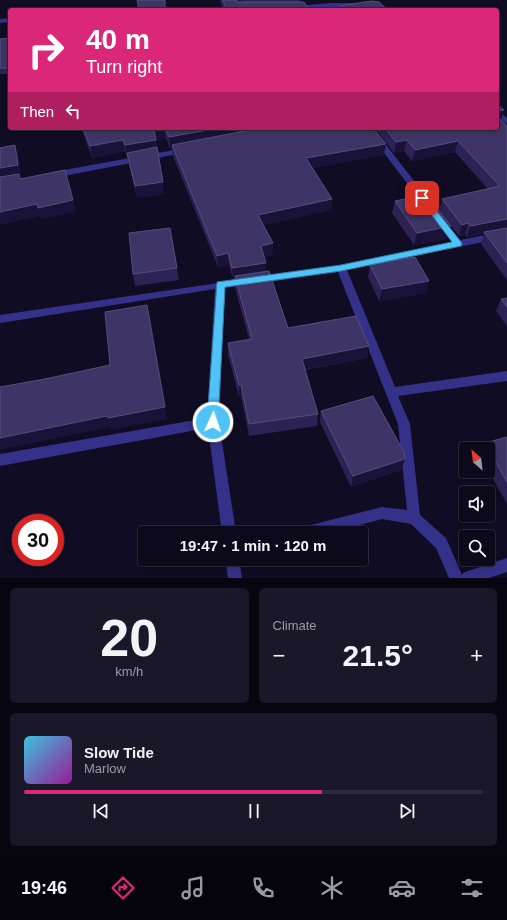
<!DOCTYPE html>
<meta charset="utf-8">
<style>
body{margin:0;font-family:Helvetica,sans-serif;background:#1a1728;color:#f1f3f6;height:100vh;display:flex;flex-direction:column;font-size:15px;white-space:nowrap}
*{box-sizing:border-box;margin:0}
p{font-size:13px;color:#9a9aa3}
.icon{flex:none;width:22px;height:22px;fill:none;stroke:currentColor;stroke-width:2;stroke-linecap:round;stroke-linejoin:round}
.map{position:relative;height:578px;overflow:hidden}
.side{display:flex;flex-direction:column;gap:10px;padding:10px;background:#07050f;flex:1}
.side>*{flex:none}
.banner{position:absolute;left:8px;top:8px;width:491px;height:122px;border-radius:4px;box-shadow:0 2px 6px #0003,0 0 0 1px #2c2a3a;background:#db2777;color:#fff;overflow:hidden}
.needle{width:26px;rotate:332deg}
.buttons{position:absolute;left:459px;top:442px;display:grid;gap:8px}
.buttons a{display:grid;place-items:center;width:36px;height:36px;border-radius:4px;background:#0c091b;box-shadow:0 2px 6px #0003,0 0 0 1px #2c2a3a;font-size:20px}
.speed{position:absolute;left:12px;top:514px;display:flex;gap:8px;font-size:20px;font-weight:700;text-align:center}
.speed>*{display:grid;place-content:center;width:52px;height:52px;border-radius:50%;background:#0c091b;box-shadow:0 2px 6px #0003,0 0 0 1px #2c2a3a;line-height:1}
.speed .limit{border:6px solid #d22;background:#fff;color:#111}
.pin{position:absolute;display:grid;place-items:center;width:34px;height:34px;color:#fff;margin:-17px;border-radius:8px;box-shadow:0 2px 6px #0006}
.me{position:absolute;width:44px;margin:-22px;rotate:3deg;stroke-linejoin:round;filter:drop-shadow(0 0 3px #0008)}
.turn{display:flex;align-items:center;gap:14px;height:84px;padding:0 12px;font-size:18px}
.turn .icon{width:52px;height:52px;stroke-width:2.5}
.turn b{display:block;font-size:28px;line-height:34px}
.then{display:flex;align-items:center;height:38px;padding:0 12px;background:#0003;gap:8px;font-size:15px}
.big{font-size:30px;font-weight:700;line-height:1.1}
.side .tile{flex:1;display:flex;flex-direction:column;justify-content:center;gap:6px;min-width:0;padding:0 14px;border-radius:6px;background:#1a1728}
.side .dial{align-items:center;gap:0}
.dial b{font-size:52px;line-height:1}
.song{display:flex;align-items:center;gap:12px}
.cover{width:48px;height:48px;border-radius:6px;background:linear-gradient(135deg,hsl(190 70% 55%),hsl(300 70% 35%))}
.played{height:4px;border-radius:2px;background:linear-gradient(90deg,#db2777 65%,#2c2a3a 65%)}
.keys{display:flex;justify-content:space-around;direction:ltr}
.heat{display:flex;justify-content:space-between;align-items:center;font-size:22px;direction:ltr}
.side .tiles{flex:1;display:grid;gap:10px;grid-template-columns:1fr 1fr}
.tile:last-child{grid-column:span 2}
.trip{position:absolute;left:138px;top:526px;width:230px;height:40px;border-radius:4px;background:#0c091b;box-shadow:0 2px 6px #0003,0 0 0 1px #2c2a3a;font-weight:700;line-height:40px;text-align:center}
.dock{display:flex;height:64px;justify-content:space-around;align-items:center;background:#05040b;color:#9a9aa3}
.dock .icon{width:28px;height:28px}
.dock .active{color:#db2777}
.dock b{font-size:18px;color:#f1f3f6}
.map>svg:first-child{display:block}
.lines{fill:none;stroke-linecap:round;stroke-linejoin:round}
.minor{fill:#343288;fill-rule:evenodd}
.wall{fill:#2c2354}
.shaded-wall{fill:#191239}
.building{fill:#3e3566;stroke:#554e7e}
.route{fill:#4fc3f7;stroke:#337fa1}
</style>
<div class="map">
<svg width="507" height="578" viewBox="0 0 507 578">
<rect width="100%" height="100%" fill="#100c24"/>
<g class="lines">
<path class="minor" d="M331 3H368L394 10 356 6 295 10 292 8 295 6Z
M10 18V22L0 23V19Z
M497 110 507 118V124L497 116Z
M365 128H373L432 204 433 206 432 208H426Z
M185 148 189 150 188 152 53 178 49 175 53 172Z
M441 219 444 220 460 240 507 231V237L347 270 395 387 507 371V381L398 396 410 424 420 515 446 538 462 575 463 573 468 571 507 558V572L489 578H449L436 548 411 524 382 519 331 533H300L302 528 307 526 382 507 407 510 398 424 338 272 225 288 219 422 236 533H222L208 428 0 466V454L207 418 215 289 0 323V315L341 265 452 242 436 222Z
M225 559H239L242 578H228Z"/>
</g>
<path class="wall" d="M220 0H300V2L309 10H223Z
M340 6 388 10H339Z
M10 38V74H0V39Z
M499 106 504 110 501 120 507 126V280L481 244 484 234 467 237 465 235 459 236 439 211 442 199 488 189 455 152 412 161 404 151 394 153 375 128H497Z
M81 128H373L384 155 312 168 332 199 331 210 263 225 273 243 272 255 264 257 266 263V272L288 328 369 346 367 358 305 370 318 414 317 426 249 436 241 396 239 397 228 355V343L249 339 235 288V279H233L229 265 218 267 173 156 172 148 170 149 166 138 156 141 164 194 137 198 129 165 127 157 125 151 92 158Z
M395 201 447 239 414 245 392 213Z
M370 265 426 293 379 301 368 277Z
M177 268 179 280 135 286 133 274Z
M507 298V326L496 311 501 299Z
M321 411 405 459 401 470 351 487 320 422Z
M507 437V504L488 470V449H482L485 443Z"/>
<path class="shaded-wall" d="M237 0H241V6L237 2Z
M504 110 501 121H497V111Z
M160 128H164L166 138 156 141 157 151 127 153V157L125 145 154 130Z
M219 128H279L172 145V148L170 149 169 137Z
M123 140 125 151 92 158 90 146Z
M407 140 404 151 394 153 396 142Z
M458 141 455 152 412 161 415 150Z
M386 144 384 155 305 170 306 158Z
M15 145 19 157 21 176 20 177 23 185 0 180V168Z
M163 182 164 194 137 198 135 186Z
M332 199 331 210 258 226V215Z
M73 200 76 212 41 219 40 216 0 225V212L37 204Z
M507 219V230L484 232V234L467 237 470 226Z
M468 223 465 235 459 236 462 225Z
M451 226 447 239 414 245 417 233Z
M273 243 272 255 261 258V246Z
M228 253 229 265 218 267 217 256Z
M266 263V274L235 276V279H233L232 268Z
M429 281 426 293 379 301 382 289Z
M369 346 367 358 301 370 302 359Z
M239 385H241V396L239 397Z
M165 407 167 419 111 430 110 427 0 450V438L107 416Z
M405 459 401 470 351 487 353 476Z"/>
<path class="building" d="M137 0H165V10H139Z
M223 0H237V2H304L309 10H226Z
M371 1 379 2 388 10H343L340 6Z
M10 38V68H0V39Z
M497 99 499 100V106L504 110 497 111Z
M497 116 507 126V219L470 226 468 223 462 225 442 199 500 186 458 141 415 150 407 140 396 142 385 128H497Z
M83 128H160L154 130 156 140 125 145 123 140 90 146Z
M165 128H219L169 137Z
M260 128H373L386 144 306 158 332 199 258 215 273 243 261 246 266 263 232 268 228 253 217 256 172 145Z
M15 145 18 165 0 168V148Z
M157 147 163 182 135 186 127 153Z
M65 170 73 200 38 208 37 204 0 212V177L19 174 20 179Z
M425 195 431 201 451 226 417 233 395 201Z
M170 228 177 268 133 274 129 233Z
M507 228V263L484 232Z
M415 257 429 281 382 289 370 265Z
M269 271 288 328 356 316 369 346 302 359 318 414 249 424 241 385H239L228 343 252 339 235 276Z
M507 298V307L501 299Z
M147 305 165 407 108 418 107 416 0 438V387L45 379 110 365 105 312Z
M373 396 404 452 405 459 353 476 321 411Z
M507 437V482L485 443Z"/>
<path class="route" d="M422 195 425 196 461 242 462 244 461 246 341 271 225 287 218 422 217 425 213 426 209 425 207 422 217 282 341 265 452 242 419 198Z"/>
</svg>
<div class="buttons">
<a><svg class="needle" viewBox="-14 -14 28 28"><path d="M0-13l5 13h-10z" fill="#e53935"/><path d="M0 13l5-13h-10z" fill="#9a9aa3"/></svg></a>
<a><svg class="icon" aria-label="sound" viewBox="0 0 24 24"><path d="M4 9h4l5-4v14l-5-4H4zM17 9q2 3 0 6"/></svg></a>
<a><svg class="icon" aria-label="search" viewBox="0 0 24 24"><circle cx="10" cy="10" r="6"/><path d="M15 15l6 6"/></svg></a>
</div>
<div class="speed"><div class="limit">30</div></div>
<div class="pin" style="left:422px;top:198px;background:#d93025"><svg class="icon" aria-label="arrive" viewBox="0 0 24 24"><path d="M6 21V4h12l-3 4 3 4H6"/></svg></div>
<svg class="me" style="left:213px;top:422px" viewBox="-20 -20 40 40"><circle r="17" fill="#4fc3f7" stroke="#fff" stroke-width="3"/><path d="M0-11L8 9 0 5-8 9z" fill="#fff"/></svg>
<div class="trip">19:47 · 1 min · 120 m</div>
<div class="banner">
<div class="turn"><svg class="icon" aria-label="right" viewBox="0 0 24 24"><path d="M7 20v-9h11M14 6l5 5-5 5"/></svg><div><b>40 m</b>Turn right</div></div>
<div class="then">Then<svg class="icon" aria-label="left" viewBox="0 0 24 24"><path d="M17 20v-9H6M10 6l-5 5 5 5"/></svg></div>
</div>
</div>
<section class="side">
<div class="tiles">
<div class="tile dial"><b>20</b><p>km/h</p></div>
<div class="tile"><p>Climate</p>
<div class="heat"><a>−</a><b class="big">21.5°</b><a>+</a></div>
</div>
<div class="tile">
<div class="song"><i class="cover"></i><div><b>Slow Tide</b><p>Marlow</p></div></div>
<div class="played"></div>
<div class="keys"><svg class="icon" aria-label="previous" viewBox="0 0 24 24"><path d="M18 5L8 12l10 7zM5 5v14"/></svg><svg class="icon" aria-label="pause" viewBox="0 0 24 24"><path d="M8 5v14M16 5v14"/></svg><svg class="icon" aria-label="next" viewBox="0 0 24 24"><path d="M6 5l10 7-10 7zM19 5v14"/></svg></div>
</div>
</div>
</section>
<nav class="dock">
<b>19:46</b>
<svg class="icon active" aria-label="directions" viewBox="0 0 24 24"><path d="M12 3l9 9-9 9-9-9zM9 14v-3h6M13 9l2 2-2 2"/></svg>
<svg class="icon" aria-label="music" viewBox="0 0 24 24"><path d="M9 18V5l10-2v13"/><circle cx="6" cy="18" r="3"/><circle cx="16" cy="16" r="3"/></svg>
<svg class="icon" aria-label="phone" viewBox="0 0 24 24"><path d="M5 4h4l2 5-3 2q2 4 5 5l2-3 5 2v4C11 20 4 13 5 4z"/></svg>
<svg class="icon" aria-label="climate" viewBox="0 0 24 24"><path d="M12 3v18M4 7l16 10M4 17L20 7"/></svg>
<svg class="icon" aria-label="car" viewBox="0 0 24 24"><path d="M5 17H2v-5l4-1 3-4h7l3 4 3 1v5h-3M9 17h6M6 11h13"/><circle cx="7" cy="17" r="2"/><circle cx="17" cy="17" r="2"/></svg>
<svg class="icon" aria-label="filters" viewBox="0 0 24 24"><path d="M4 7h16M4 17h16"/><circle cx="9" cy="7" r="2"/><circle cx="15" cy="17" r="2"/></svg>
</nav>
